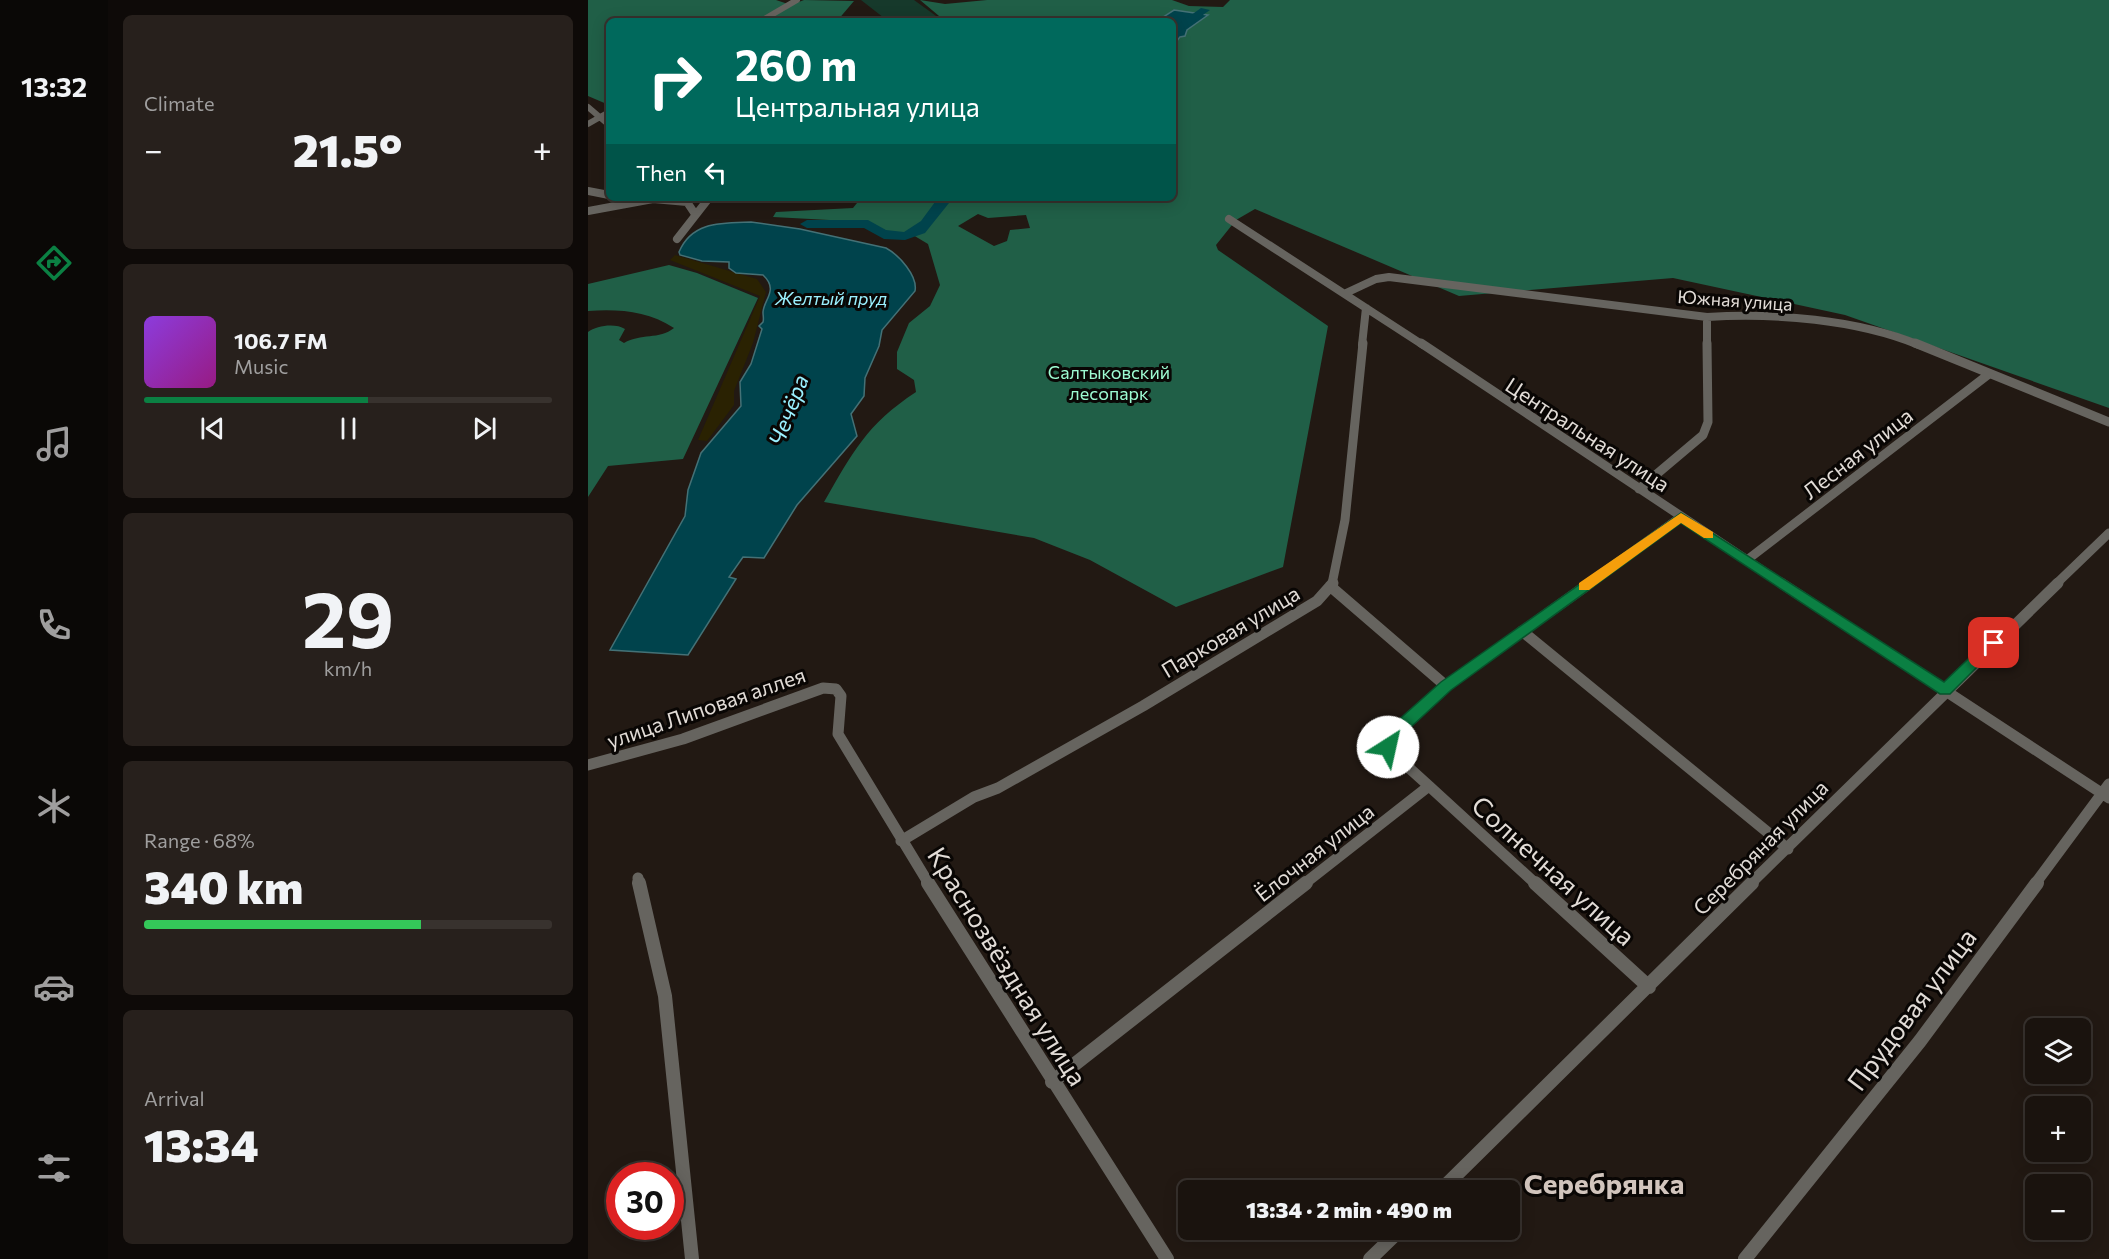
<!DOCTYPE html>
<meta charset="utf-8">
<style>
body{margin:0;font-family:Commissioner,sans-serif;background:#27201c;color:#f1f3f6;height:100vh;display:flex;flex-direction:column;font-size:22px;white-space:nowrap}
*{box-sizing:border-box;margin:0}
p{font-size:20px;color:#9f9e9e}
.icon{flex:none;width:33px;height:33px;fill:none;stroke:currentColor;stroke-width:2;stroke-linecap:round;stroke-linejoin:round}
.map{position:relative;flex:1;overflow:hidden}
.sheet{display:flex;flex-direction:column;gap:15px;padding:15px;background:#0e0a08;width:480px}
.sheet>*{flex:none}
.hud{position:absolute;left:18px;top:18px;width:570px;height:183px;border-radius:9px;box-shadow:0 3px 15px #0003,0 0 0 2px #38322e;background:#00695c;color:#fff;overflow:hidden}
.fabs{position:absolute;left:1437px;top:1018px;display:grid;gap:12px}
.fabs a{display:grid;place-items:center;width:66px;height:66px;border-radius:9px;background:#1a130e;box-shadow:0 3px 15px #0003,0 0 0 2px #38322e;font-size:30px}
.speed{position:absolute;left:18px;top:1162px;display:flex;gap:12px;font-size:30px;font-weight:700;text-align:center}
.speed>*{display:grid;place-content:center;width:78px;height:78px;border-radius:50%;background:#1a130e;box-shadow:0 3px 15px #0003,0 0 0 2px #38322e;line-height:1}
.speed .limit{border:9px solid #d22;background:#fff;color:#111}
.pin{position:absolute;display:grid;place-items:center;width:51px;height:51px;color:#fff;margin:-26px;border-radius:12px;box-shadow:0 3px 9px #0006}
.me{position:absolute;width:66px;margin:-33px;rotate:35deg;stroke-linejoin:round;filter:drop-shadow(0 0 4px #0008)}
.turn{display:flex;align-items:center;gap:21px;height:126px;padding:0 30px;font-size:27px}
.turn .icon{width:78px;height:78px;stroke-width:2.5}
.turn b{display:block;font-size:42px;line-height:51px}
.then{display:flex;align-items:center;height:57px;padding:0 30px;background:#0003;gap:12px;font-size:22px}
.big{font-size:45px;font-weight:800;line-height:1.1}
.sheet .tile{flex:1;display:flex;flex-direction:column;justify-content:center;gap:9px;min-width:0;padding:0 21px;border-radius:9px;background:#27201c}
.sheet .dial{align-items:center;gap:0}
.dial b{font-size:78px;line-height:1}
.song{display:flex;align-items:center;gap:18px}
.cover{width:72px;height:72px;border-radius:9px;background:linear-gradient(135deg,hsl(270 70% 55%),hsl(310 70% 35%))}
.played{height:6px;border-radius:3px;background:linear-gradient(90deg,#0b8043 55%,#38322e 55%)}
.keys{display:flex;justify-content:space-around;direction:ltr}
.heat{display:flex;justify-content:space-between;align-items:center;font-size:33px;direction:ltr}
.charge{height:9px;border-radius:4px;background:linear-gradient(90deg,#34c759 68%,#38322e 0)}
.trip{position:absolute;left:590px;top:1180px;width:342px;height:60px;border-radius:9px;background:#1a130e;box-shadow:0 3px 15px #0003,0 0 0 2px #38322e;font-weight:800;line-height:60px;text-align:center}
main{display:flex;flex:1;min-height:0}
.tab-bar{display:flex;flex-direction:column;width:108px;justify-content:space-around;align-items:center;background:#0a0806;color:#9f9e9e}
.tab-bar .icon{width:42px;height:42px}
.tab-bar .on{color:#0b8043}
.tab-bar b{font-size:27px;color:#f1f3f6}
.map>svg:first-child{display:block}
.green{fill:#16392b}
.forest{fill:#205f47;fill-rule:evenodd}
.sand{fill:#2a2202}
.water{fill:#00434c;stroke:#447176;stroke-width:1.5}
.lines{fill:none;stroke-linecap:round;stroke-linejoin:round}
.river{fill:#00434c;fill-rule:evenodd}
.minor-far4{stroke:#66645f;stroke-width:6}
.minor-far3{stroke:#66645f;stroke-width:8}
.minor-far2{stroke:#66645f;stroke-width:9}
.minor-far1{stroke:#66645f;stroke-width:11}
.minor{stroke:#66645f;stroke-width:14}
.route{fill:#0b8043;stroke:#07532c;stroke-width:1.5}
.slow{fill:#f59e0b}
.labels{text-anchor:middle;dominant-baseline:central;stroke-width:6;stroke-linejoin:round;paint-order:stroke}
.far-water-label{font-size:18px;font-style:italic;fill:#9bf1ff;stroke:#090604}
.far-street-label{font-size:18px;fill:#e2dcd7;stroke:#090604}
.far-park-label{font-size:18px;fill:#9dfbd2;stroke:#090604}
.street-label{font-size:21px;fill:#e2dcd7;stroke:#090604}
.water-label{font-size:22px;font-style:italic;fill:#9bf1ff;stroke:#090604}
.near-street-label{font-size:26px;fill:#e2dcd7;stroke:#090604}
.near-quarter-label{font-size:28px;font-weight:bold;fill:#d2c5bd;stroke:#090604}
</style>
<main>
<nav class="tab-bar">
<b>13:32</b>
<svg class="icon on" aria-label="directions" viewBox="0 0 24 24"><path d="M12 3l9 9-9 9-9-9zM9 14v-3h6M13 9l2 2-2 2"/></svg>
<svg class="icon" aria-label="music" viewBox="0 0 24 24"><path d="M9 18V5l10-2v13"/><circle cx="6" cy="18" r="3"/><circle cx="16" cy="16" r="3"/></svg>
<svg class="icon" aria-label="phone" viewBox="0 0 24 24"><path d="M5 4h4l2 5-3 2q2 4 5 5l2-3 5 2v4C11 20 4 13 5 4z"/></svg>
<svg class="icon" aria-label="climate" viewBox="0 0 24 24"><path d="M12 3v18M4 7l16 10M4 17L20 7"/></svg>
<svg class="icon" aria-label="car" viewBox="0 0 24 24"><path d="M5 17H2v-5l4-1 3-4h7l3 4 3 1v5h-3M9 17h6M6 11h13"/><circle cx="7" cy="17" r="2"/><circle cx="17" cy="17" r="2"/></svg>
<svg class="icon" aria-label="filters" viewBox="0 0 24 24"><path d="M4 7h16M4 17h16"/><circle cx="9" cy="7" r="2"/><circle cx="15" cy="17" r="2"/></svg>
</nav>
<section class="sheet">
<div class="tile"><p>Climate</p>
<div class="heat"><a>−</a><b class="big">21.5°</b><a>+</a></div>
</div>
<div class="tile">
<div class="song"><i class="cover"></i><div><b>106.7 FM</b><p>Music</p></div></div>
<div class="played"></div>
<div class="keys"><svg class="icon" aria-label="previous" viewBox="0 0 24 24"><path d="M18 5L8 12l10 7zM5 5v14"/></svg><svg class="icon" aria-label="pause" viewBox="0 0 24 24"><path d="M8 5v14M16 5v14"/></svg><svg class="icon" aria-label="next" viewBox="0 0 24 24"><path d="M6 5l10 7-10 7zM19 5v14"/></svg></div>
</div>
<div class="tile dial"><b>29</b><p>km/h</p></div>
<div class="tile"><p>Range · 68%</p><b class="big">340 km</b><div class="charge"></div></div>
<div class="tile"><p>Arrival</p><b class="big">13:34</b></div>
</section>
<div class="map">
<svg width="1521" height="1259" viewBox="0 0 1521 1259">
<rect width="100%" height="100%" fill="#221913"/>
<path class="green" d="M273 0H326L355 21H300Z"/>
<path class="forest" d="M0 0H188L203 5 216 0 266 1 249 21H21V105L0 96Z
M332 0 357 4 399 0H584L601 6 635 7 642 0H1521V408L1257 315 1085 278 871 296 667 209 648 220 628 245 630 250 740 326 695 567 588 607 502 560 446 538 236 502C265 452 278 425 328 392L326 380 309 369V352L321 323 342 306 352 285 340 244 325 235 303 233 279 222 185 217 188 212 265 208 273 198H585V46L599 30 619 16 586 10 569 21H357ZM390 214 400 218 438 215 442 228 422 230 419 241 406 246 370 226Z
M81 265 109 273 170 298 95 459 20 466 0 497V332C9 325 28 323 37 329L31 340 36 343C53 333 71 340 86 328 59 311 32 309 0 311V284Z"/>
<path class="sand" d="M87 255 169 279 178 292 165 343 146 391V405L119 441 110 440 172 296 82 260Z"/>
<path class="water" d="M586 10 620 15 599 30 597 36 592 37 585 46V21H569Z
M163 222 212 229 298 248C311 255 330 276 327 291L294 330 291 346 277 378 276 396 263 414 269 436 209 505 176 558 155 557 141 577 148 579 100 655 22 650 97 516 100 490 113 453 153 406 152 382 163 364 174 329 171 326 175 322C176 319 175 316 175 312 176 299 191 290 175 275L148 273 141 268V262L114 261 92 255 91 252C104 221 134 223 163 222Z"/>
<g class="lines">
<path class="river" d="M613 8 622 10 585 36V28Z
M350 198H365L337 233 317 240 296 239 276 228H219L212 224 219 220H280L298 230 316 232 333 221Z"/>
<path class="minor-far4" d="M173 21 209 0
M0 107 21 125
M0 124 21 112"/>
<path class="minor-far3" d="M0 191 21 195
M0 211 65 199 99 202 107 214
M641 219 835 345
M89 239 121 198
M758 293 788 279 801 277 1119 317C1187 313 1268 319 1331 345
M1119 317V345
M774 345 778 308"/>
<path class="minor-far2" d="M833 343 1195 584
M1327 343 1521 422
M1051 489 1115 435 1120 422 1119 343
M1159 560 1401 374
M744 584 757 520 775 343
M1000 584 1093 517
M1468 584 1521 533"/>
<path class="minor-far1" d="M1193 583 1521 798
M742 586 858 686
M934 631 1200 849
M0 765 95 739 235 688 248 689 253 696 250 734 341 884
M841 786 948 884
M313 841 386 797 410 788 555 706 729 601 745 583
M50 878 51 884
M716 884 841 786 799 748 802 737 858 686 1002 583
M1162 884 1470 583
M1447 884 1521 784"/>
<path class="minor" d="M51 883 77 996 104 1259
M340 883 579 1259
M947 883 1061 987
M464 1082 718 883
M852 1191 1164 883
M782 1259 812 1230
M1157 1259 1332 1041 1449 883"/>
</g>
<path class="route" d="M1093 513 1356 682 1401 639H1411L1413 643 1362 694H1352L1093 523 863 690 809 740 805 752H794L792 747 797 732 853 682Z"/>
<path class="slow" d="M1093 513 1125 532V538H1116L1093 523 1001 590H991V583Z"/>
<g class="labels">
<g class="far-water-label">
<text x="243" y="298">Желтый пруд</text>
</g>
<g class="far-street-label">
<text transform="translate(1147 300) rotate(4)">Южная улица</text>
</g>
<g class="far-park-label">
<text x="521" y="372">Салтыковский<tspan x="521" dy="21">лесопарк</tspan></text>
</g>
<g class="street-label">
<text transform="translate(1000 434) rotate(33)">Центральная улица</text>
<text transform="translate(1269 453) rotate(-38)">Лесная улица</text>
<text transform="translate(642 631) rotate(-31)">Парковая улица</text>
<text transform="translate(118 707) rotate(-19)">улица Липовая аллея</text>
<text transform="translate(1172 847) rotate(-45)">Серебряная улица</text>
<text transform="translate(726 852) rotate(-38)">Ёлочная улица</text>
</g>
<g class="water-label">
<text transform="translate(200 410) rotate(-69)">Чечёра</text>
</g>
<g class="near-street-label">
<text transform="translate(966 870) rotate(42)">Солнечная улица</text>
<text transform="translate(420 966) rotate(58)">Краснозвёздная улица</text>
<text transform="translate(1323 1009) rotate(-53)">Прудовая улица</text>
</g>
<g class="near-quarter-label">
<text x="1016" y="1183">Серебрянка</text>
</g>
</g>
</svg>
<div class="fabs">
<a><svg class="icon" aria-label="layers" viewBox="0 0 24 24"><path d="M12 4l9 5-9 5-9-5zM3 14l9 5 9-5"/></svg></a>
<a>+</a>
<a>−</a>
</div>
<div class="speed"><div class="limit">30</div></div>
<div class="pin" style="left:1406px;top:643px;background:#d93025"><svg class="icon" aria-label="arrive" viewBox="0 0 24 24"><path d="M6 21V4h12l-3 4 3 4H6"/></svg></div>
<svg class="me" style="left:800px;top:747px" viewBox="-20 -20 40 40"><circle r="19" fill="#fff"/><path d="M0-13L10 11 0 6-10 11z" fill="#0b8043"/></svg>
<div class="trip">13:34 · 2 min · 490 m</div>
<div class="hud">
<div class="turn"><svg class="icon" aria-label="right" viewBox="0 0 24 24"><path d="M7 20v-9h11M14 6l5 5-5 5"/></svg><div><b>260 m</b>Центральная улица</div></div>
<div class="then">Then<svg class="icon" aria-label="left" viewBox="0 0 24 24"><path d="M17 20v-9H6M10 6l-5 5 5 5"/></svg></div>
</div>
</div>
</main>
